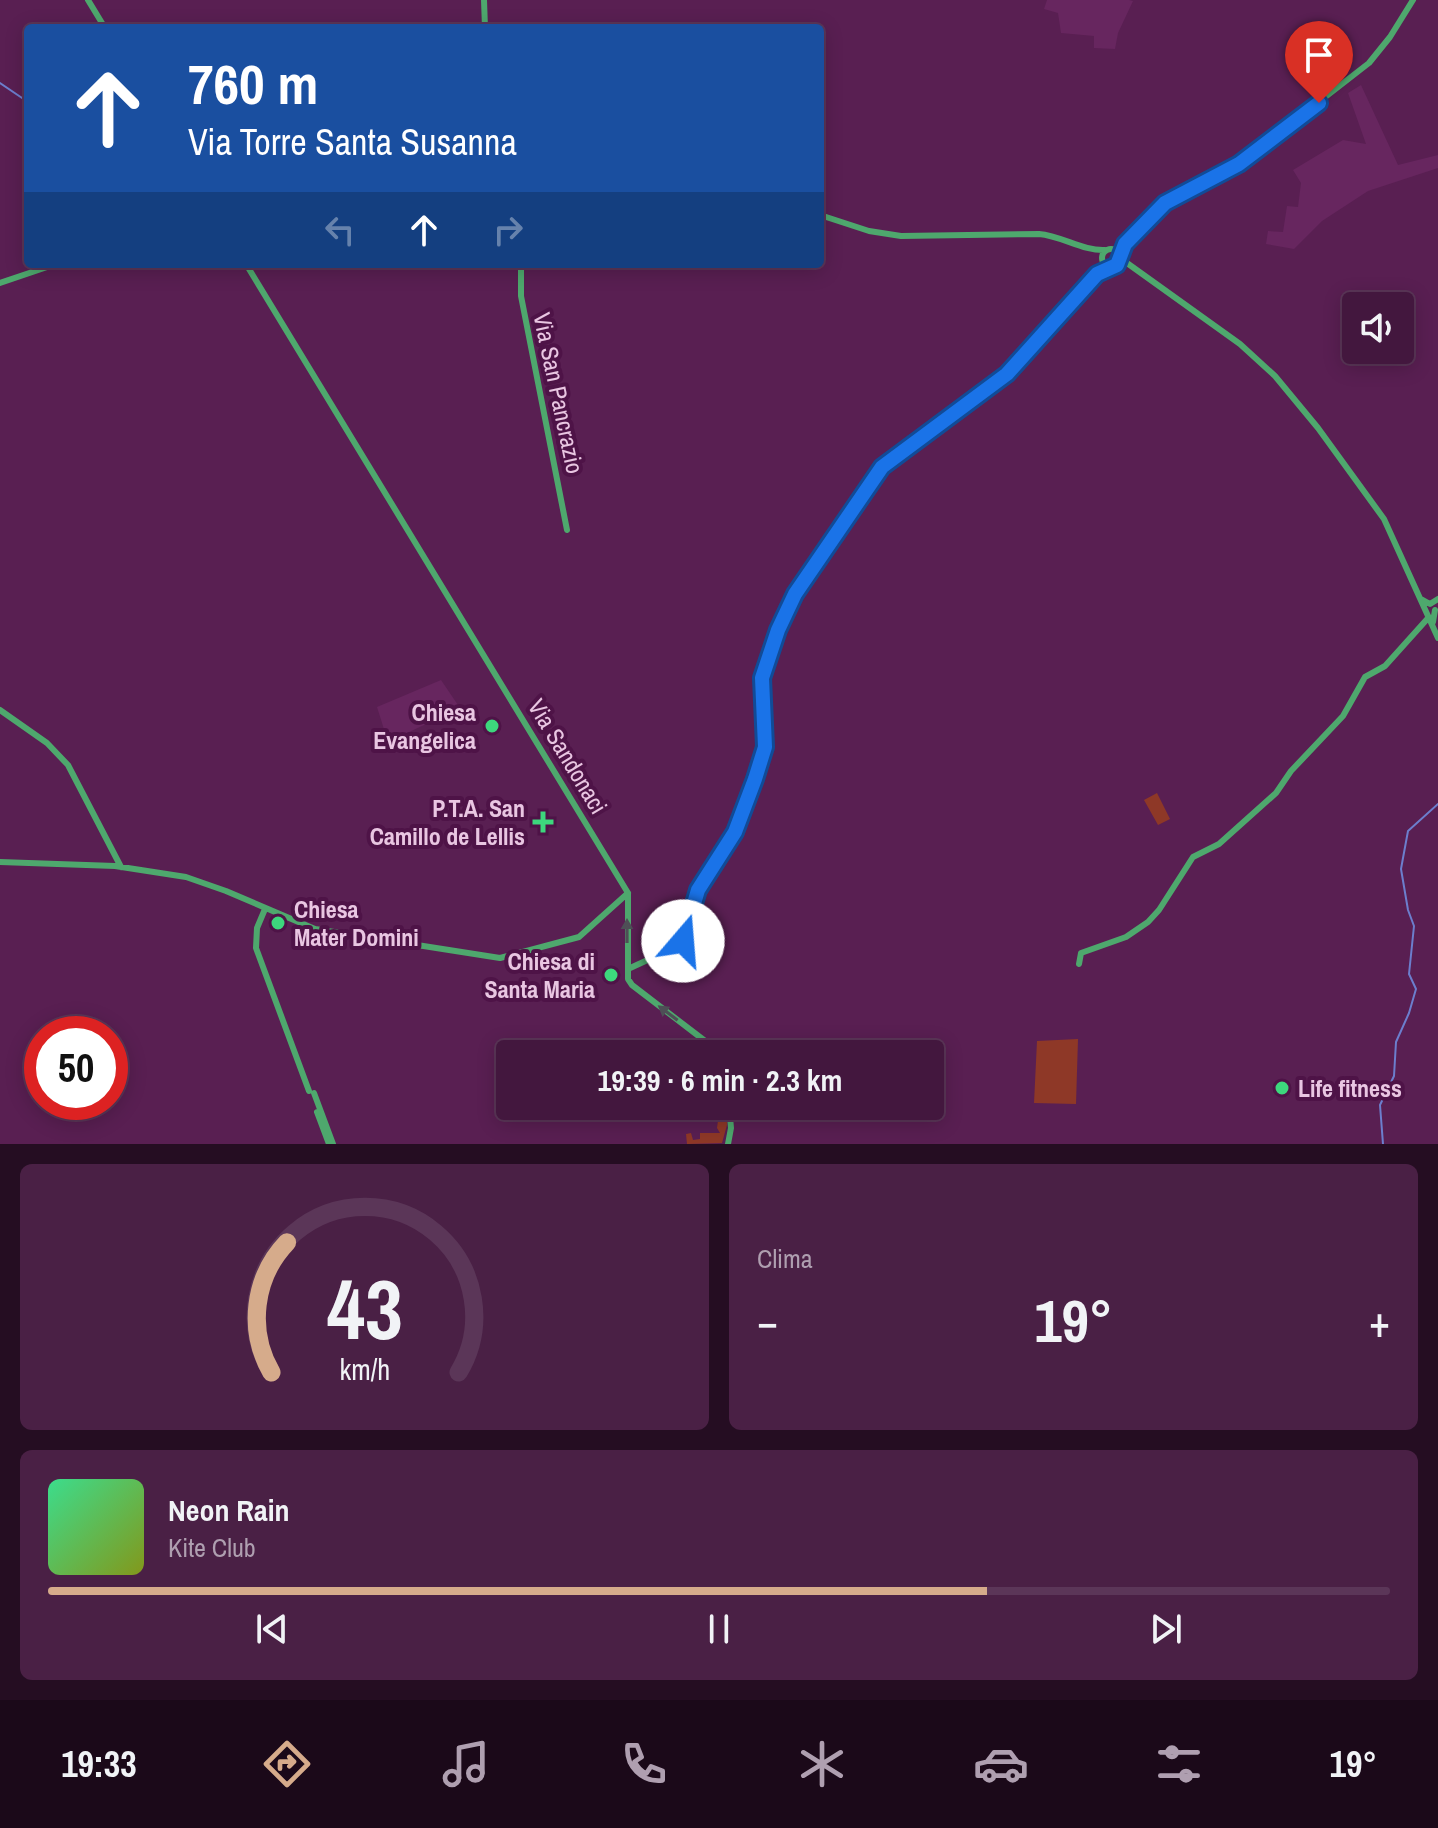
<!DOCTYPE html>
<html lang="it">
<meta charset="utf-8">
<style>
body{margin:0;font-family:"Archivo Narrow",sans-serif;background:#4a2045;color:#f1f3f6;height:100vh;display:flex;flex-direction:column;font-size:30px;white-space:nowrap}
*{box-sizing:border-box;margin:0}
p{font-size:26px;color:#af9fb0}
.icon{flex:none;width:44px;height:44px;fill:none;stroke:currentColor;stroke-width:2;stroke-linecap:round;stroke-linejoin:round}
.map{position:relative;height:1144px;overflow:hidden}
.details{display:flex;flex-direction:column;gap:20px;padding:20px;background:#250d22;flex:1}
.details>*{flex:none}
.guide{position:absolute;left:24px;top:24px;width:800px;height:244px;border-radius:8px;box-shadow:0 4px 20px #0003,0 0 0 2px #5b3658;background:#1a4fa0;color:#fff;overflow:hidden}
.buttons{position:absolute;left:1342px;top:292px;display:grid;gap:16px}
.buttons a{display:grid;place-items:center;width:72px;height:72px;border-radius:8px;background:#43173e;box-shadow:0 4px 20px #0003,0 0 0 2px #5b3658;font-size:40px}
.speed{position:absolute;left:24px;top:1016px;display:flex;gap:16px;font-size:40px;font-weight:700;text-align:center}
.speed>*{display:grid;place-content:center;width:104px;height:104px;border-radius:50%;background:#43173e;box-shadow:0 4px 20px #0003,0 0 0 2px #5b3658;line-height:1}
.speed .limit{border:12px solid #d22;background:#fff;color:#111}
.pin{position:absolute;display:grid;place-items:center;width:68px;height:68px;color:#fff;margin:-82px -34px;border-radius:50% 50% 50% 0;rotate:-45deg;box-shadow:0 0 8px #0007}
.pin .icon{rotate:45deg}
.me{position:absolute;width:88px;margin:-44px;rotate:18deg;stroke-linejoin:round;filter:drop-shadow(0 0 6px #0008)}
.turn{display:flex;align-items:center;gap:28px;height:168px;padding:0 32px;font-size:36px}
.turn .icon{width:104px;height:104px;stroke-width:2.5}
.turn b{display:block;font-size:56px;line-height:68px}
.lanes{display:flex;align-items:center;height:76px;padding:0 32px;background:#0003;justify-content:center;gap:40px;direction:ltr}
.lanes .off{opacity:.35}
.big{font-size:60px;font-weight:800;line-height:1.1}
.details .widget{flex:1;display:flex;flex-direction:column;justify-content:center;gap:12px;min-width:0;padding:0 28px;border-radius:12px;background:#4a2045}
.details .dial{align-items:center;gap:0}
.dial svg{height:208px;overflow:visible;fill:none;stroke:#5b3658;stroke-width:7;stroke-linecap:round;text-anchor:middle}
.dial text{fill:#f1f3f6;stroke:none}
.song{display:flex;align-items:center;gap:24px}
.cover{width:96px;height:96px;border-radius:12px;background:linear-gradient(135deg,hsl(150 70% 55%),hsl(70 70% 35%))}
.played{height:8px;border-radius:4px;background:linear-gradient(90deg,#d6ab8b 70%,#5b3658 70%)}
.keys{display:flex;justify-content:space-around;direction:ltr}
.heat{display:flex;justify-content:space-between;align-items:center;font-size:44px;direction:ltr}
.details .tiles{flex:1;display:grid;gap:20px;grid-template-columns:1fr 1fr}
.widget:last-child{grid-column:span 2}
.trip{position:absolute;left:496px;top:1040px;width:448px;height:80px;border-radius:8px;background:#43173e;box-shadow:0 4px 20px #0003,0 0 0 2px #5b3658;font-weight:800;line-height:80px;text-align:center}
.tab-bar{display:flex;height:128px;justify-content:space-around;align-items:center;background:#1b0919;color:#af9fb0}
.tab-bar .icon{width:56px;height:56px}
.tab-bar .on{color:#d6ab8b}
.tab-bar b{font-size:36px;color:#f1f3f6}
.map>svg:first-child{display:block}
.built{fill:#67265f}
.green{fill:#8e3827}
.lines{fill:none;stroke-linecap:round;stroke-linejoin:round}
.stream{stroke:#6c7ecd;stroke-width:2}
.secondary{stroke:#4ea86d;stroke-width:6}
.oneway{fill:#4e4f56}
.route-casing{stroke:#114b97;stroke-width:20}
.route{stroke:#1a73e8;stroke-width:14}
.poi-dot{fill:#3dd77d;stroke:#4e1347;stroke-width:3}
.labels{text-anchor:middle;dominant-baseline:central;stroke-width:8;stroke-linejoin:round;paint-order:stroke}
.street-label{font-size:24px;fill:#e9c6e2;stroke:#4e1347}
.poi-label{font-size:24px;font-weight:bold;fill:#e9c6e2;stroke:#4e1347;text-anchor:end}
</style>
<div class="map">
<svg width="1438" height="1144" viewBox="0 0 1438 1144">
<rect width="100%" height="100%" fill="#591f52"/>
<path class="built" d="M1047 0H1129L1133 1 1118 33 1115 49 1094 48V36L1061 33 1058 13 1044 9Z
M1361 85 1398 165 1438 155V168L1368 191 1322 221 1294 249 1266 244 1268 231 1283 232 1287 206 1298 207 1301 183 1293 170 1343 140 1366 144 1348 93Z
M441 680 460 708 388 742 377 707Z"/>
<path class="green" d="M1157 793 1170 819 1158 825 1144 800Z
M1078 1039 1076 1104 1034 1103 1037 1041Z
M720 1106H726L727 1125 722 1143 687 1144 686 1134 691 1133 693 1140 700 1139V1133H720L717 1128Z"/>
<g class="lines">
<path class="stream" d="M0 83 28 102
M1383 1144 1380 1105 1394 1076 1396 1042 1409 1013 1416 989 1409 974 1414 926 1408 910 1401 869 1403 858 1408 831 1438 804"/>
<path class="secondary" d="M88 0 105 28
M484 0 485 28
M820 215 869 231 901 236 1039 234C1062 236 1083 251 1105 250
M1102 258a9 9 0 1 1 18 0a9 9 0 1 1-18 0Z
M1120 256 1125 244 1165 203 1239 164 1369 63 1390 37 1413 0
M1120 258 1240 344 1275 376 1318 428 1384 519 1438 638
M246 264 628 893
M521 264V296L567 530
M0 283 56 264
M1421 599 1430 604 1438 599
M1433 622 1435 610
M0 710 47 743 68 765 121 867
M0 862 115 866 186 877 226 891 315 929 500 958 579 937 628 893
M628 893V979L632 985 709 1044 715 1054
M265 909 257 928 256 948 309 1091
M1079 964 1081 953 1126 937 1148 922 1159 910 1193 857 1219 844 1276 793 1291 771 1343 716 1365 677 1385 666 1429 617
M628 969 678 946 683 941 698 890 735 832 755 779 765 747 762 678 780 626 795 594 882 467 1007 374 1097 274 1103 263
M314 1093 333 1144
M317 1112 329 1144
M728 1144 731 1128 729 1106"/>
</g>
<defs><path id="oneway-solid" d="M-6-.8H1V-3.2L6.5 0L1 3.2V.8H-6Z" transform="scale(2)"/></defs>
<g class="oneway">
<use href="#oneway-solid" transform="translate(627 931) rotate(-90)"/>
<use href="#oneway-solid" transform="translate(668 1013) rotate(-143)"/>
</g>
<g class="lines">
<defs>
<path id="route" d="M683 941 698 890 735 832 755 779 765 747 762 678 778 630 795 594 882 467 1007 374 1097 274 1117 265 1125 244 1165 203 1239 164 1319 103"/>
</defs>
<use href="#route" class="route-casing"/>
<use href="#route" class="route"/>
</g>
<g class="poi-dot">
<circle cx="492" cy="726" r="8"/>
<path d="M539 810h8v8h8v8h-8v8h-8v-8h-8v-8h8z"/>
<circle cx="278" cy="923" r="8"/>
<circle cx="611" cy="975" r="8"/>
<circle cx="1282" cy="1088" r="8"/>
</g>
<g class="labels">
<g class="street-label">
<text transform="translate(559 393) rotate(78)">Via San Pancrazio</text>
<text transform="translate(568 756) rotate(59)">Via Sandonaci</text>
</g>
<g class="poi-label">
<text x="476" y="712">Chiesa<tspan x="476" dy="28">Evangelica</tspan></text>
<text x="525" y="808">P.T.A. San<tspan x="525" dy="28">Camillo de Lellis</tspan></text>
<text x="294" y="909" text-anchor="start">Chiesa<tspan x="294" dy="28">Mater Domini</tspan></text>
<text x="595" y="961">Chiesa di<tspan x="595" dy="28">Santa Maria</tspan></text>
<text x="1298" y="1088" text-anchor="start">Life fitness</text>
</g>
</g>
</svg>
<div class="buttons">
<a><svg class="icon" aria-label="sound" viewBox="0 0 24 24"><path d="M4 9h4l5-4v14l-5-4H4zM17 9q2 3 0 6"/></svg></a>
</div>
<div class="speed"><div class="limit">50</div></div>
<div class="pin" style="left:1319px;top:103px;background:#d93025"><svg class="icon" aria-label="arrive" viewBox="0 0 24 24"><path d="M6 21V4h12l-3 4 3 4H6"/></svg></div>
<svg class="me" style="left:683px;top:941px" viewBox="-20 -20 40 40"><circle r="19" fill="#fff"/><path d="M0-13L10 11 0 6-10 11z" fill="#1a73e8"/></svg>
<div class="trip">19:39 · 6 min · 2.3 km</div>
<div class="guide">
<div class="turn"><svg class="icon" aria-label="ahead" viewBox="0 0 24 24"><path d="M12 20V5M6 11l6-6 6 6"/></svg><div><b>760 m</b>Via Torre Santa Susanna</div></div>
<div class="lanes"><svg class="icon off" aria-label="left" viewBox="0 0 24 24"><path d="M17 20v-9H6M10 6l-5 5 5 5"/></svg><svg class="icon" aria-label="ahead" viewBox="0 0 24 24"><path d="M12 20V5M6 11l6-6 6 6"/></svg><svg class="icon off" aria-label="right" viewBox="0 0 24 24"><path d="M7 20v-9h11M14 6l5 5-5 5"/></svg></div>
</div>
</div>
<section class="details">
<div class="tiles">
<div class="widget dial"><svg viewBox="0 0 100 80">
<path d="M14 69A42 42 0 1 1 86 69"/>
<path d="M14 69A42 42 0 0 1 20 19" stroke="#d6ab8b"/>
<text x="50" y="56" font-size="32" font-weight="700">43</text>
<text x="50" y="72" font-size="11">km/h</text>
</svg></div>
<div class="widget"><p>Clima</p>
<div class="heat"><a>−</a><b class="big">19°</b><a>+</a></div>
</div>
<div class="widget">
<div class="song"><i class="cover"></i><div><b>Neon Rain</b><p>Kite Club</p></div></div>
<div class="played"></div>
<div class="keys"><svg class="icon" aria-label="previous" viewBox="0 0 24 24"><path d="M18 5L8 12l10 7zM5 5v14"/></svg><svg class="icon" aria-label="pause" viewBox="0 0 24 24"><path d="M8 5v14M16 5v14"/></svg><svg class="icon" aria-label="next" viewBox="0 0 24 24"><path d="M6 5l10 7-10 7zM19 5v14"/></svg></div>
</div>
</div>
</section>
<nav class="tab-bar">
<b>19:33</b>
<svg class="icon on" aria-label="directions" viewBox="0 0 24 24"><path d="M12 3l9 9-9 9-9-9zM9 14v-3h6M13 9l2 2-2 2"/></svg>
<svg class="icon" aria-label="music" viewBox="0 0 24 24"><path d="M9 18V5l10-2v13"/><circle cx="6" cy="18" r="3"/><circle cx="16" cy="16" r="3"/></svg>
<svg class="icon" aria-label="phone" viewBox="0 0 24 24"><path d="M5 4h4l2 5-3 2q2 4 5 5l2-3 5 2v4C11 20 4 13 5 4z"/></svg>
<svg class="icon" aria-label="climate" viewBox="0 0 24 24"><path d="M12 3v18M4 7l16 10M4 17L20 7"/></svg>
<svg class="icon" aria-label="car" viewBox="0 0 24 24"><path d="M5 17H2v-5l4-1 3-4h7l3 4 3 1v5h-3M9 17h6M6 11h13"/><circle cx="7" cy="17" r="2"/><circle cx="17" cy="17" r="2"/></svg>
<svg class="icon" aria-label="filters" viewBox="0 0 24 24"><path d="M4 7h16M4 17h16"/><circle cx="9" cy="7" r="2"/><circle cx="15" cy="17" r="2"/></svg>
<b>19°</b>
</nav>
